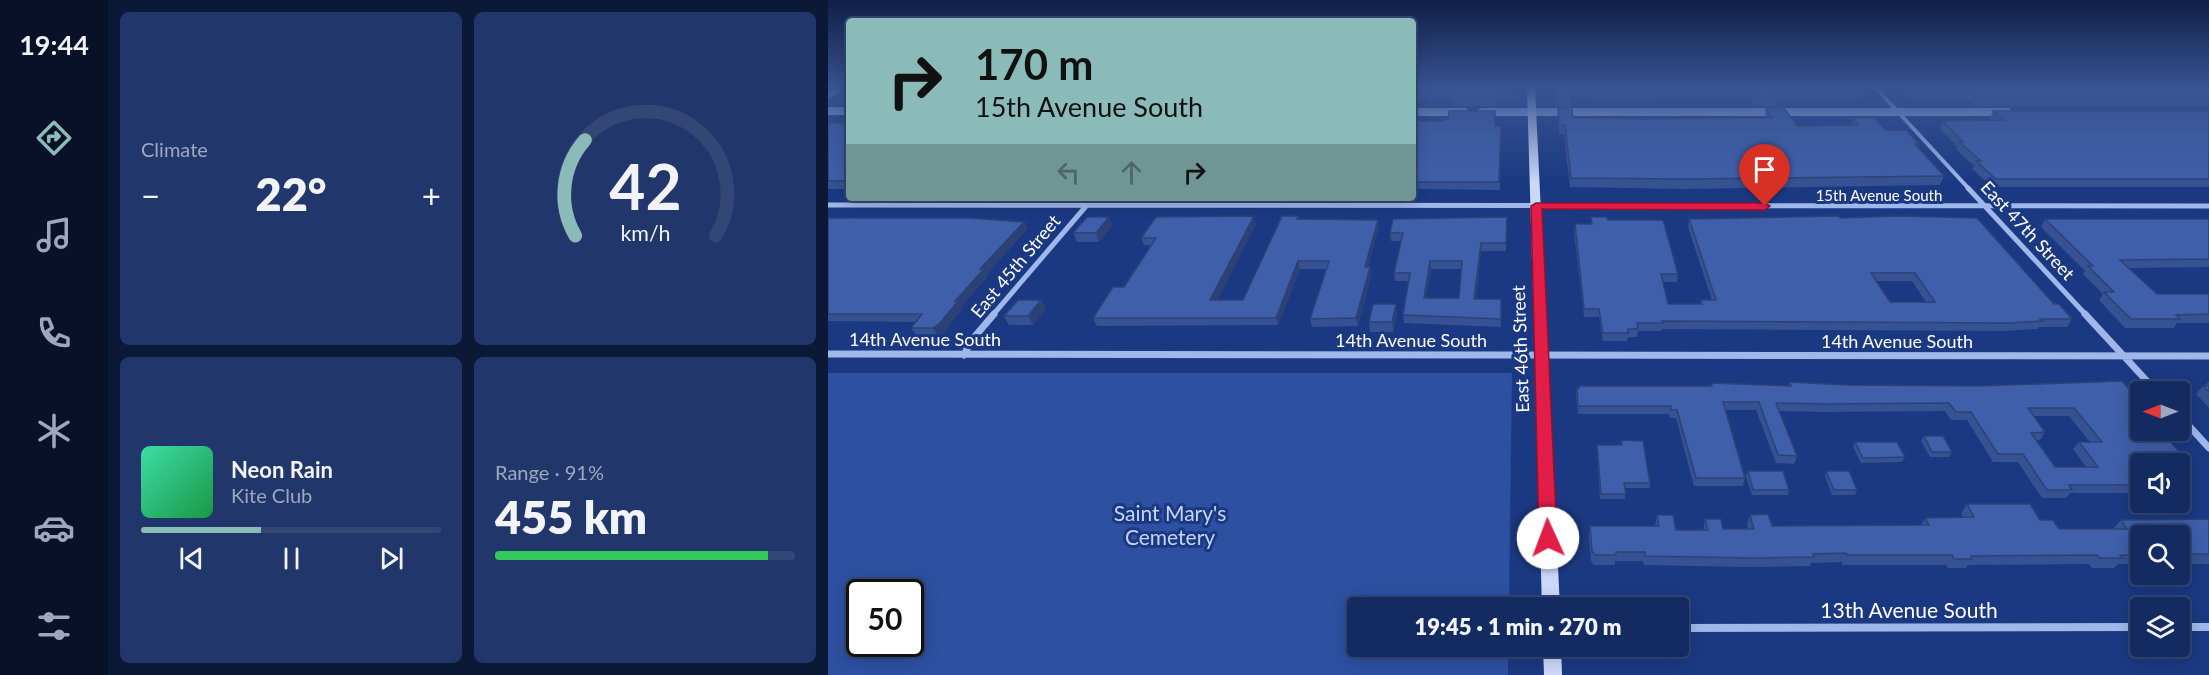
<!DOCTYPE html>
<meta charset="utf-8">
<style>
body{margin:0;font-family:Lato,sans-serif;background:#21376b;color:#f1f3f6;height:100vh;display:flex;flex-direction:column;font-size:22px;white-space:nowrap}
*{box-sizing:border-box;margin:0}
p{font-size:20px;color:#9da7be}
.icon{flex:none;width:33px;height:33px;fill:none;stroke:currentColor;stroke-width:2;stroke-linecap:round;stroke-linejoin:round}
.map{position:relative;flex:1;overflow:hidden}
.details{display:flex;flex-direction:column;gap:12px;padding:12px;background:#0b1836;width:720px}
.details>*{flex:none}
.top-card{position:absolute;left:18px;top:18px;width:570px;height:183px;border-radius:6px;box-shadow:0 3px 15px #0003,0 0 0 2px #334777;background:#8bbbb9;color:#111;overflow:hidden}
.needle{width:39px;rotate:270deg}
.controls{position:absolute;left:1302px;top:381px;display:grid;gap:12px}
.controls a{display:grid;place-items:center;width:60px;height:60px;border-radius:6px;background:#142b62;box-shadow:0 3px 15px #0003,0 0 0 2px #334777;font-size:30px}
.speed{position:absolute;left:18px;top:579px;display:flex;gap:12px;font-size:30px;font-weight:700;text-align:center}
.speed>*{display:grid;place-content:center;width:78px;height:78px;border-radius:50%;background:#142b62;box-shadow:0 3px 15px #0003,0 0 0 2px #334777;line-height:1}
.speed .limit{border:3px solid #111;border-radius:9px;background:#fff;color:#111}
.pin{position:absolute;display:grid;place-items:center;width:51px;height:51px;color:#fff;margin:-62px -26px;border-radius:50% 50% 50% 0;rotate:-45deg;box-shadow:0 0 6px #0007}
.pin .icon{rotate:45deg}
.me{position:absolute;width:66px;margin:-33px;rotate:358deg;stroke-linejoin:round;filter:drop-shadow(0 0 4px #0008)}
.turn{display:flex;align-items:center;gap:21px;height:126px;padding:0 30px;font-size:27px}
.turn .icon{width:78px;height:78px;stroke-width:2.5}
.turn b{display:block;font-size:42px;line-height:51px}
.lanes{display:flex;align-items:center;height:57px;padding:0 30px;background:#0003;justify-content:center;gap:30px;direction:ltr}
.lanes .off{opacity:.35}
.big{font-size:45px;font-weight:800;line-height:1.1}
.details .widget{flex:1;display:flex;flex-direction:column;justify-content:center;gap:9px;min-width:0;padding:0 21px;border-radius:9px;background:#21376b}
.details .dial{align-items:center;gap:0}
.dial svg{height:156px;overflow:visible;fill:none;stroke:#334777;stroke-width:7;stroke-linecap:round;text-anchor:middle}
.dial text{fill:#f1f3f6;stroke:none}
.song{display:flex;align-items:center;gap:18px}
.cover{width:72px;height:72px;border-radius:9px;background:linear-gradient(135deg,hsl(160 70% 55%),hsl(140 70% 35%))}
.played{height:6px;border-radius:3px;background:linear-gradient(90deg,#8bbbb9 40%,#334777 40%)}
.keys{display:flex;justify-content:space-around;direction:ltr}
.heat{display:flex;justify-content:space-between;align-items:center;font-size:33px;direction:ltr}
.charge{height:9px;border-radius:4px;background:linear-gradient(90deg,#34c759 91%,#334777 0)}
.details .tiles{flex:1;display:grid;gap:12px;grid-template-columns:repeat(2,1fr)}
.trip{position:absolute;left:519px;top:597px;width:342px;height:60px;border-radius:6px;background:#142b62;box-shadow:0 3px 15px #0003,0 0 0 2px #334777;font-weight:800;line-height:60px;text-align:center}
main{display:flex;flex:1;min-height:0}
.menu{display:flex;flex-direction:column;width:108px;justify-content:space-around;align-items:center;background:#081127;color:#9da7be}
.menu .icon{width:42px;height:42px}
.menu .on{color:#8bbbb9}
.menu b{font-size:27px;color:#f1f3f6}
.map>svg:first-child{display:block}
.green{fill:#2e50a1;fill-rule:evenodd}
.lines{fill:none;stroke-linecap:round;stroke-linejoin:round}
.minor-far3{stroke:#a0b7ea;stroke-width:4}
.minor-far2{stroke:#a0b7ea;stroke-width:5}
.minor-far1{stroke:#a0b7ea;stroke-width:7}
.minor{stroke:#a0b7ea;stroke-width:8}
.tertiary{stroke:#a0b7ea;stroke-width:8}
.secondary{fill:#ccd8f8;fill-rule:evenodd}
.wall{fill:#365292;fill-rule:evenodd}
.shaded-wall{fill:#2c4277}
.building{fill:#3f5faa;stroke:#2c4277;stroke-width:1.5;fill-rule:evenodd}
.route{fill:#e11d48;stroke:#92132f;stroke-width:1.5}
.labels{text-anchor:middle;dominant-baseline:central;stroke-width:6;stroke-linejoin:round;paint-order:stroke}
.far-street-label{font-size:15px;fill:#fff;stroke:#1b3982}
.street-label{font-size:18px;fill:#fff;stroke:#1b3982}
.near-park-label{font-size:21px;fill:#c5d4f8;stroke:#1b3982}
.near-street-label{font-size:21px;fill:#fff;stroke:#1b3982}
</style>
<main>
<nav class="menu">
<b>19:44</b>
<svg class="icon on" aria-label="directions" viewBox="0 0 24 24"><path d="M12 3l9 9-9 9-9-9zM9 14v-3h6M13 9l2 2-2 2"/></svg>
<svg class="icon" aria-label="music" viewBox="0 0 24 24"><path d="M9 18V5l10-2v13"/><circle cx="6" cy="18" r="3"/><circle cx="16" cy="16" r="3"/></svg>
<svg class="icon" aria-label="phone" viewBox="0 0 24 24"><path d="M5 4h4l2 5-3 2q2 4 5 5l2-3 5 2v4C11 20 4 13 5 4z"/></svg>
<svg class="icon" aria-label="climate" viewBox="0 0 24 24"><path d="M12 3v18M4 7l16 10M4 17L20 7"/></svg>
<svg class="icon" aria-label="car" viewBox="0 0 24 24"><path d="M5 17H2v-5l4-1 3-4h7l3 4 3 1v5h-3M9 17h6M6 11h13"/><circle cx="7" cy="17" r="2"/><circle cx="17" cy="17" r="2"/></svg>
<svg class="icon" aria-label="filters" viewBox="0 0 24 24"><path d="M4 7h16M4 17h16"/><circle cx="9" cy="7" r="2"/><circle cx="15" cy="17" r="2"/></svg>
</nav>
<section class="details">
<div class="tiles">
<div class="widget"><p>Climate</p>
<div class="heat"><a>−</a><b class="big">22°</b><a>+</a></div>
</div>
<div class="widget dial"><svg viewBox="0 0 100 80">
<path d="M14 69A42 42 0 1 1 86 69"/>
<path d="M14 69A42 42 0 0 1 19 20" stroke="#8bbbb9"/>
<text x="50" y="56" font-size="32" font-weight="700">42</text>
<text x="50" y="72" font-size="11">km/h</text>
</svg></div>
<div class="widget">
<div class="song"><i class="cover"></i><div><b>Neon Rain</b><p>Kite Club</p></div></div>
<div class="played"></div>
<div class="keys"><svg class="icon" aria-label="previous" viewBox="0 0 24 24"><path d="M18 5L8 12l10 7zM5 5v14"/></svg><svg class="icon" aria-label="pause" viewBox="0 0 24 24"><path d="M8 5v14M16 5v14"/></svg><svg class="icon" aria-label="next" viewBox="0 0 24 24"><path d="M6 5l10 7-10 7zM19 5v14"/></svg></div>
</div>
<div class="widget"><p>Range · 91%</p><b class="big">455 km</b><div class="charge"></div></div>
</div>
</section>
<div class="map">
<svg width="1381" height="675" viewBox="0 0 1381 675">
<rect width="100%" height="100%" fill="#1b3982"/>
<path class="green" d="M0 373H684L681 607 530 608V646L680 647V675H0ZM32 592H82V644H32Z"/>
<g class="lines">
<path class="minor-far3" d="M1048 88 1142 190
M0 96 12 88"/>
<path class="minor-far2" d="M1140 188 1259 316
M0 205 1381 206
M164 316 265 198"/>
<path class="minor-far1" d="M1257 314 1329 392
M0 354 1381 356
M136 355 143 341 166 314
M1352 416 1381 448"/>
<path class="minor" d="M1352 627H1381
M850 628 1312 627"/>
<path class="tertiary" d="M0 111H21
M585 112H636
M654 112H1179"/>
<path class="secondary" d="M699 88H707L732 608H714Z
M715 646H733L734 675H716Z"/>
</g>
<path class="wall" d="M585 88H685V99H669L668 106H624V98H585Z
M727 88H1031L1034 92 1032 99H949L947 106H929L924 98 742 97V106H728Z
M1073 88H1381V106H1148L1140 99H1082Z
M730 109 745 118 816 119 937 118 938 109 969 126 1024 125 1026 118 1091 144 1090 148 1116 176 1112 185 855 189 742 187 736 134H731Z
M1165 111H1381V187H1164L1144 169 1146 166 1128 149 1129 147 1112 128 1115 121H1164L1162 118Z
M585 121 673 126 672 190 585 189Z
M0 123H21V189H0Z
M471 216V219L551 227 540 267H542L543 275 530 326 484 327 482 319 499 269H472L450 325 269 326 265 318 296 287 323 245H316L313 238 428 224 389 300H415Z
M281 217 284 226 271 242H249L245 233Z
M679 217 678 251H653L648 299H673V327L576 323 575 315 581 281H567L566 273 573 241H563L562 233ZM603 269H634L631 298H598Z
M763 217 780 220 850 274 849 282H835L840 304H872L873 300H884L860 227 861 219 1012 218 1226 304 1244 319 1239 327H1211L1210 329 1176 331 834 329V331H810L809 337H800L799 341H775L771 317H756L746 231 747 224H763ZM1048 281H1084L1098 302H1062Z
M0 218 196 222 199 229 159 274 160 276 133 307 134 309 117 331 110 336H89L83 328 88 322 0 321Z
M1217 219H1381V267L1301 268 1329 294H1381V323H1349L1346 328H1297L1271 300 1275 294 1255 274 1257 271 1213 227Z
M218 309 205 325H181L176 316Z
M569 313 565 332H542L541 322Z
M1294 381 1312 430 1353 454 1346 462 1307 463 1312 469V493H1242L1238 498H1214L1190 462H1165L1139 420H1123L1117 411 995 412 951 411 969 456 966 464 948 463 928 410H897L917 478 915 486H866L848 418H842L841 414H750L748 396 749 388 882 386 883 383 960 386 961 382 1019 385 1150 386ZM1205 416H1241L1262 442H1251L1245 449 1258 467H1227L1208 440H1212L1217 432Z
M1380 382H1381V408L1368 394 1375 386H1377Z
M1096 436 1124 452 1121 457H1102L1093 441Z
M794 440 822 483V488H797V499H772L769 450V445H793Z
M1027 442 1077 457 1074 462 1033 463 1025 447Z
M920 471 961 490 960 495H924L918 476Z
M998 471 1029 490 1027 495H1004L997 476Z
M1139 504 1212 520 1231 529H1285L1293 520 1381 519V564H1352V536H1312V564H1290L1286 568H1264L1261 564 1140 565 1138 568H1120L1118 565H1014V562L983 563 982 566 922 567 816 565 815 561H787V565H766L763 561 761 536 762 526H827L829 515 848 530H875L877 519 895 529H920L919 524 922 515 944 526 1093 525 1097 518 1135 517 1133 514Z"/>
<path class="shaded-wall" d="M426 216 428 224 385 308 382 300Z
M281 217 284 226 271 242 268 233Z
M550 220 551 227 538 275 537 267Z
M196 222 199 229 159 274 160 276 133 307 134 309 117 331 110 336 105 328 152 269Z
M653 243V251L647 307 646 299Z
M470 261 472 269 450 325 448 318Z
M602 261 603 269 597 306 596 298Z
M542 267 543 275 530 326 528 318Z
M213 300 218 309 205 325 200 316Z
M568 304 569 313 565 332 564 322Z"/>
<path class="building" d="M585 88H685V93H668V99H623L625 91H585Z
M727 88H1031L1034 92H944L949 99H931L926 91 741 90 742 99H728Z
M1082 88H1381V99H1151L1143 92H1085Z
M730 109H744L745 118 816 119 944 118 938 109H957L969 126 1030 125 1026 118H1047L1057 130H1078L1091 144H1087L1116 176 857 179 743 178 737 125H731Z
M621 111H667V126H673L671 182H585V121H612L620 119Z
M1165 111H1381V179H1168L1148 161H1153L1131 142H1135L1115 121 1176 120Z
M0 123H21V181H0Z
M426 216 382 300H415L454 216H471L469 219 550 220 537 267H542L528 318 482 319 501 261H470L448 318H265L285 287H296L328 238H313L328 217Z
M1010 216 1012 218 1071 216 1149 218 1226 304H1231L1244 319H1212L1215 321 1181 323 834 321 835 323H809L810 329H800V333H775L771 309H756L747 224H764L763 217H779L780 220H835L850 274H833L840 304H874L873 300H888L861 219ZM1043 273H1087L1107 302H1062Z
M259 217H281L268 233H245Z
M679 217 678 243H653L646 299H673V319L575 315 582 273H566L575 233H562L565 219ZM602 261H634L631 298H596Z
M0 218H142L196 222 152 269H156L127 301H130L112 323 105 328H83L94 314H0Z
M1217 219H1381V259L1292 260 1329 294H1381V314L1348 315 1352 319H1303L1276 292H1286L1260 266H1265Z
M190 300H213L200 316H176Z
M545 304H568L564 322H541Z
M1294 381 1312 402V430H1332L1353 454 1301 455 1312 469V485H1241L1244 490H1219L1195 454H1170L1143 412H1128L1121 403 997 404 948 403 969 456 950 455 931 402H895L917 478H868L849 410H843V406H750L749 388H751V386H884L883 383 963 386 961 382 1019 385 1150 386ZM1200 408H1246L1274 442H1251L1270 467H1227L1203 433 1217 432Z
M1375 386H1381V392Z
M1096 436H1115L1124 452H1104Z
M794 440 815 441 822 483H796L798 494H773L769 445H794Z
M1027 442H1069L1077 457 1035 458Z
M920 471H955L961 490H925Z
M998 471H1021L1029 490H1006Z
M1139 504H1202L1212 520H1225L1231 529H1299L1293 520 1381 519V554H1353L1356 558H1352V536H1312V555H1292L1295 558H1272L1269 555 1143 556 1144 559H1126L1124 555H1019L1018 553 985 554 986 557 925 558 817 556V552H788V555H767L764 551 762 526H831L829 515H845L848 530H880L877 519H893L895 529H926L922 515 940 514 944 526 1101 525 1097 518 1146 517Z"/>
<linearGradient id="sky" x2="0" y2="1"><stop stop-color="#0f1f48"/><stop offset="0.48" stop-color="#395492"/><stop offset="1" stop-color="#395492" stop-opacity="0"/></linearGradient>
<rect width="1381" height="183" fill="url(#sky)"/>
<path class="route" d="M708 203H937L942 206 937 210 714 209 729 538 726 543 720 545 714 543 711 538 703 206Z"/>
<g class="labels">
<g class="far-street-label">
<text x="1051" y="195">15th Avenue South</text>
</g>
<g class="street-label">
<text transform="translate(1200 230) rotate(47)">East 47th Street</text>
<text transform="translate(187 266) rotate(-50)">East 45th Street</text>
<text x="97" y="339">14th Avenue South</text>
<text x="583" y="340">14th Avenue South</text>
<text x="1069" y="341">14th Avenue South</text>
<text transform="translate(692 349) rotate(-92)">East 46th Street</text>
</g>
<g class="near-park-label">
<text x="342" y="512">Saint Mary's<tspan x="342" dy="24">Cemetery</tspan></text>
</g>
<g class="near-street-label">
<text x="1081" y="609">13th Avenue South</text>
</g>
</g>
</svg>
<div class="controls">
<a><svg class="needle" viewBox="-14 -14 28 28"><path d="M0-13l5 13h-10z" fill="#e53935"/><path d="M0 13l5-13h-10z" fill="#9da7be"/></svg></a>
<a><svg class="icon" aria-label="sound" viewBox="0 0 24 24"><path d="M4 9h4l5-4v14l-5-4H4zM17 9q2 3 0 6"/></svg></a>
<a><svg class="icon" aria-label="search" viewBox="0 0 24 24"><circle cx="10" cy="10" r="6"/><path d="M15 15l6 6"/></svg></a>
<a><svg class="icon" aria-label="layers" viewBox="0 0 24 24"><path d="M12 4l9 5-9 5-9-5zM3 14l9 5 9-5"/></svg></a>
</div>
<div class="speed"><div class="limit">50</div></div>
<div class="pin" style="left:937px;top:206px;background:#d93025"><svg class="icon" aria-label="arrive" viewBox="0 0 24 24"><path d="M6 21V4h12l-3 4 3 4H6"/></svg></div>
<svg class="me" style="left:720px;top:538px" viewBox="-20 -20 40 40"><circle r="19" fill="#fff"/><path d="M0-13L10 11 0 6-10 11z" fill="#e11d48"/></svg>
<div class="trip">19:45 · 1 min · 270 m</div>
<div class="top-card">
<div class="turn"><svg class="icon" aria-label="right" viewBox="0 0 24 24"><path d="M7 20v-9h11M14 6l5 5-5 5"/></svg><div><b>170 m</b>15th Avenue South</div></div>
<div class="lanes"><svg class="icon off" aria-label="left" viewBox="0 0 24 24"><path d="M17 20v-9H6M10 6l-5 5 5 5"/></svg><svg class="icon off" aria-label="ahead" viewBox="0 0 24 24"><path d="M12 20V5M6 11l6-6 6 6"/></svg><svg class="icon" aria-label="right" viewBox="0 0 24 24"><path d="M7 20v-9h11M14 6l5 5-5 5"/></svg></div>
</div>
</div>
</main>
